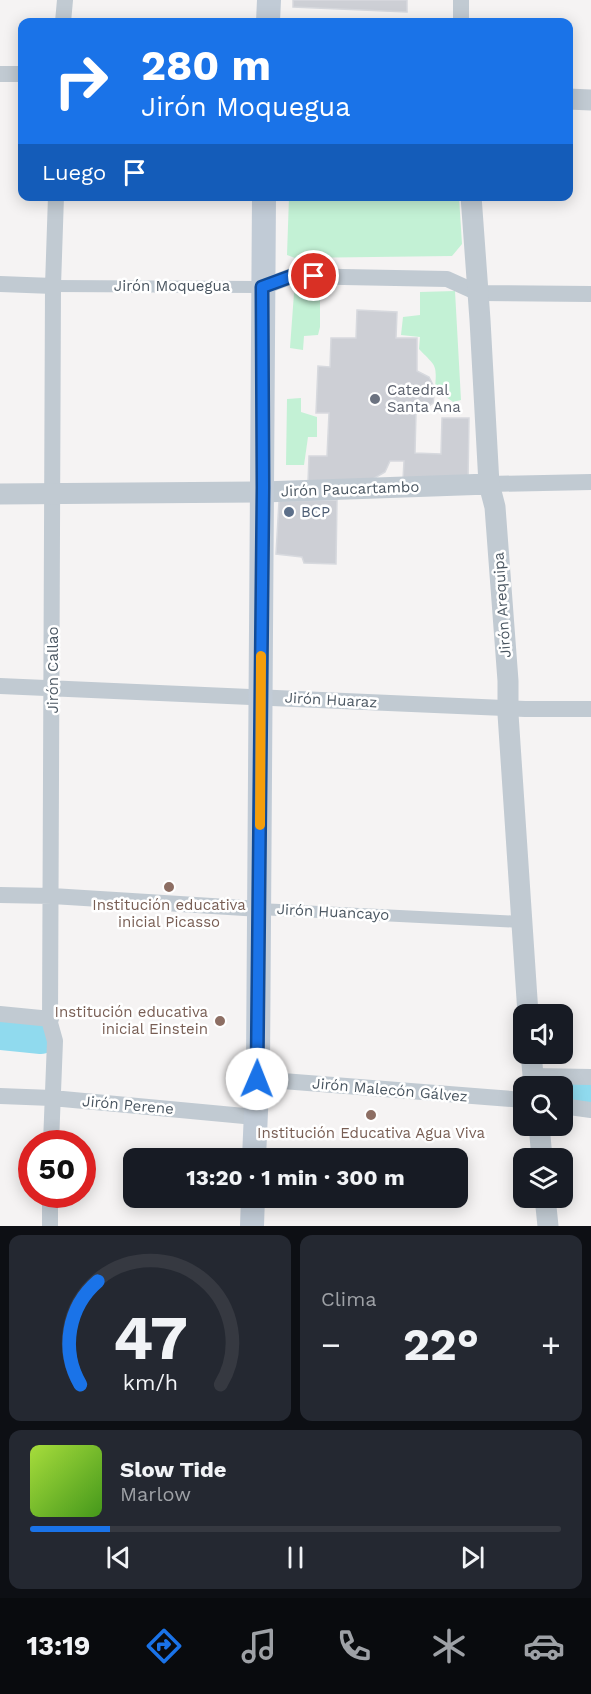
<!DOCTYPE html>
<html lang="es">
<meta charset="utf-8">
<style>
body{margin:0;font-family:"Work Sans",sans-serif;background:#242831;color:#f1f3f6;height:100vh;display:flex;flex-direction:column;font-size:22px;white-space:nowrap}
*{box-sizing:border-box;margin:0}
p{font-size:20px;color:#9ea1a6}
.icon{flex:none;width:33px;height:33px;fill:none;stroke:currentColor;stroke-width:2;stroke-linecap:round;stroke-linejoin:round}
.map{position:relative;height:1226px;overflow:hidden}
.sheet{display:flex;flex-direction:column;gap:9px;padding:9px;background:#0d0f14;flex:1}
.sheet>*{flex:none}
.hud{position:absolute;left:18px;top:18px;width:555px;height:183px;border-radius:12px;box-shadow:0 3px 15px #0003;background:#1a73e8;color:#fff;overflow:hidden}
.tools{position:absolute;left:513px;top:1004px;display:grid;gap:12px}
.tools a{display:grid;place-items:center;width:60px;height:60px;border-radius:12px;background:#171b24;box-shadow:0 3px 15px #0003;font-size:30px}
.speed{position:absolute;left:18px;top:1130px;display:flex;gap:12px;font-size:30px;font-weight:700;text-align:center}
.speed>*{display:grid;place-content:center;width:78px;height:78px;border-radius:50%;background:#171b24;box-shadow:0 3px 15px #0003;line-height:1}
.speed .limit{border:9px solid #d22;background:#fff;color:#111}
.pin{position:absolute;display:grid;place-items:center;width:51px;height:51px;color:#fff;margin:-26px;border:3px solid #fff;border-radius:50%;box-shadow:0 2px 6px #0007}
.me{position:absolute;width:66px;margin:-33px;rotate:1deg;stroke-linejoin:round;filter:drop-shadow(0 0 4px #0008)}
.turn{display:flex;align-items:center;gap:21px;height:126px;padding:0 24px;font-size:27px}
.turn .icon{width:78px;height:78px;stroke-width:2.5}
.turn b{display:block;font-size:42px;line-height:51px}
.then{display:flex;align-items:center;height:57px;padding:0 24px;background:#0003;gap:12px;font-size:22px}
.big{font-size:45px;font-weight:700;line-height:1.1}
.sheet .widget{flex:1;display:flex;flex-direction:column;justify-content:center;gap:9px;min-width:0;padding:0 21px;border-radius:12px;background:#242831}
.sheet .dial{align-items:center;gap:0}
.dial svg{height:156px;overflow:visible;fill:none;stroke:#363941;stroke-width:7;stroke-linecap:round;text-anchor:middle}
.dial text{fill:#f1f3f6;stroke:none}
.song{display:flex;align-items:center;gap:18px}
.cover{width:72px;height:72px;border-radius:9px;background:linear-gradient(135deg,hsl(80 70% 55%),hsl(100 70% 35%))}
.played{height:6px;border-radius:3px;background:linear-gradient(90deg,#1a73e8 15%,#363941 15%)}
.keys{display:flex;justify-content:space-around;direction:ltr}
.heat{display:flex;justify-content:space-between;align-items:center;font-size:33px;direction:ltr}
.sheet .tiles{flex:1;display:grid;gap:9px;grid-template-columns:1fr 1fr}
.widget:last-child{grid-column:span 2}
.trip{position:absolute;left:123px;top:1148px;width:345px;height:60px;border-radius:12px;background:#171b24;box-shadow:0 3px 15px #0003;font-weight:700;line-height:60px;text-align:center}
.tabs{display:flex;height:96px;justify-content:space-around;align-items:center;background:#090b0e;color:#9ea1a6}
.tabs .icon{width:42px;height:42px}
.tabs .selected{color:#1a73e8}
.tabs b{font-size:27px;color:#f1f3f6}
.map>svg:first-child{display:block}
.green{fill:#c3f1d5}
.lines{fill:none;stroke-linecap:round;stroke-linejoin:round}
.river{stroke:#90daee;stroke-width:34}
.building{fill:#cdcfd5;stroke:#d7d9de;stroke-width:1.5}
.pedestrian{stroke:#c1cad2;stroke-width:12}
.minor{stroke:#c1cad2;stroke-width:16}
.tertiary{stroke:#c1cad2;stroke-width:21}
.secondary{stroke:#c1cbd6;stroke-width:24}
.route-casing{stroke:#114b97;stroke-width:15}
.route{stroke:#1a73e8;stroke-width:10}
.slow{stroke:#f59e0b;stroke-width:10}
.worship-dot{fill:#6b7280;stroke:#fff;stroke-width:2}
.service-dot{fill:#5c6f8a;stroke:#fff;stroke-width:2}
.education-dot{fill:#8d6e63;stroke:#fff;stroke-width:2}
.labels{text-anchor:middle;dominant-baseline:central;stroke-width:5;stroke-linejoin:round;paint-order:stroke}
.street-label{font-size:15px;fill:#4a5661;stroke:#fff}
.worship-label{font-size:15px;fill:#5b616d;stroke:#fff;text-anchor:start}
.service-label{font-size:15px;fill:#4e5e75;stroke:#fff;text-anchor:start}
.education-label{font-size:15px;fill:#785e54;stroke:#fff}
</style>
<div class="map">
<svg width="591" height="1226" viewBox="0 0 591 1226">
<rect width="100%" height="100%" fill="#f5f3f3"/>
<path class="green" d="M289 197H459L462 244 452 256 295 258 287 255Z
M455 291 461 400 453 402 435 389C437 363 436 367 419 349L420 337 401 335 403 317 420 315V292Z
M294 293 320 295V327L318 335 304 336 303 350 290 348Z
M301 398V412L317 417V437H308L304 465H286L287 399Z"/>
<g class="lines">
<path class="river" d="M0 1033 41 1037
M562 1093 591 1097"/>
</g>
<path class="building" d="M293 0H407V12L293 7Z
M357 310 397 312 396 338H417V371L429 377 435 389 433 403 422 411 416 412 415 453 441 454 442 418H469L468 482 403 480 404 461H390L385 472 373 479 308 482 309 456H327L329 413H316L318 366 330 367 331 338H356Z
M337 500 336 564 304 563 302 557 276 554 279 501Z"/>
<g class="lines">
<path class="pedestrian" d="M53 286 263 287
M259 909 522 922"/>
<path class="minor" d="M461 0V22
M63 22 65 0
M0 74H22
M0 284 53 286
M263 287 292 276 447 279 478 293 591 294
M489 484 591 482
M0 686 525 709H591
M0 895 52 896 259 909
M0 1014 51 1019
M532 1076 591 1077
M257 1079 524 1100
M0 1096 52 1098 255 1117
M562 1106 591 1110
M51 1143 55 1041 50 1023 53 286 56 196
M50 1226V1194"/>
<path class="tertiary" d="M568 99 591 100
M471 196 480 320 489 484 495 507 508 681V714L528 1014
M0 494 263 492 489 484
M531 1053 534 1086
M539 1125 542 1158
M545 1197 548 1226"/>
<path class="secondary" d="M268 22 269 0
M254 1158 258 1065 264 196
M252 1226 253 1197"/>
</g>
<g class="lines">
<defs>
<path id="route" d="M257 1079 263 488 262 287 292 276H314"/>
</defs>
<use href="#route" class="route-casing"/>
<use href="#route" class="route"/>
<path class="slow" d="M260 825 261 656"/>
</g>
<circle class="worship-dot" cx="375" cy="399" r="6"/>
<circle class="service-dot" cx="289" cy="512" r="6"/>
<g class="education-dot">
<circle cx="169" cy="887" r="6"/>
<circle cx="220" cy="1021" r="6"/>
<circle cx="371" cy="1115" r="6"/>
</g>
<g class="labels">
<g class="street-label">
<text x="172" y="286">Jirón Moquegua</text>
<text transform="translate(350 489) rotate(-2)">Jirón Paucartambo</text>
<text transform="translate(502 605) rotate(-94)">Jirón Arequipa</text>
<text transform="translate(53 670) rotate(-90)">Jirón Callao</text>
<text transform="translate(331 700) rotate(3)">Jirón Huaraz</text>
<text transform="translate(333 912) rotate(3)">Jirón Huancayo</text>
<text transform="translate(390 1090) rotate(5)">Jirón Malecón Gálvez</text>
<text transform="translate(128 1105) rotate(5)">Jirón Perene</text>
</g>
<g class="worship-label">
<text x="387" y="390">Catedral<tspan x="387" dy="17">Santa Ana</tspan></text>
</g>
<g class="service-label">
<text x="301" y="512">BCP</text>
</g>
<g class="education-label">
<text x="169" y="905">Institución educativa<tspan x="169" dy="17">inicial Picasso</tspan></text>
<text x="208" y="1012" text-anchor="end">Institución educativa<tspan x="208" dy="17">inicial Einstein</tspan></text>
<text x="371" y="1133">Institución Educativa Agua Viva</text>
</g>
</g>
</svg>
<div class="tools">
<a><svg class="icon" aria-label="sound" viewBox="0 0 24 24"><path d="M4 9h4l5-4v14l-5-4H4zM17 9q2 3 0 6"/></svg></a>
<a><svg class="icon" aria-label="search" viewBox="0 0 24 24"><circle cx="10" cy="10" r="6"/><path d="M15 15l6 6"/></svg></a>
<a><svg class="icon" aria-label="layers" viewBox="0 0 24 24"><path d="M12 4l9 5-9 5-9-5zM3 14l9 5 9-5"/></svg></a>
</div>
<div class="speed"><div class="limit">50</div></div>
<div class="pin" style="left:314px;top:276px;background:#d93025"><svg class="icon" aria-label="arrive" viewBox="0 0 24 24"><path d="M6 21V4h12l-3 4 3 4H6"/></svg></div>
<svg class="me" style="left:257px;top:1079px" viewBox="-20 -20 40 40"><circle r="19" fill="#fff"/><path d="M0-13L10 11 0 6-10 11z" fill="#1a73e8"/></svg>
<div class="trip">13:20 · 1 min · 300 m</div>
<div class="hud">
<div class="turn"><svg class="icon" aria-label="right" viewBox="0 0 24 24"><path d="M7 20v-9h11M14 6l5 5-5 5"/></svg><div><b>280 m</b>Jirón Moquegua</div></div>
<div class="then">Luego<svg class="icon" aria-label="arrive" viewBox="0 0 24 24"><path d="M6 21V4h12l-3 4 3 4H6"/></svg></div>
</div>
</div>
<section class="sheet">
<div class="tiles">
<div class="widget dial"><svg viewBox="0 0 100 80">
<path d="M14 69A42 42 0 1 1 86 69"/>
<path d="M14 69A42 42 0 0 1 23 16" stroke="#1a73e8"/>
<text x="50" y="56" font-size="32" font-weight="700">47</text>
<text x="50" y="72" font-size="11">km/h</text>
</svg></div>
<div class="widget"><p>Clima</p>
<div class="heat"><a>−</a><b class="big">22°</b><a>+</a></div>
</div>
<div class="widget">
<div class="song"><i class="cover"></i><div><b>Slow Tide</b><p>Marlow</p></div></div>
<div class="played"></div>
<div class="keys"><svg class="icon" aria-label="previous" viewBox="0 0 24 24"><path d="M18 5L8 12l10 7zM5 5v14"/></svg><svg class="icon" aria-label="pause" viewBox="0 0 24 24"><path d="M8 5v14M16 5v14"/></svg><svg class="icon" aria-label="next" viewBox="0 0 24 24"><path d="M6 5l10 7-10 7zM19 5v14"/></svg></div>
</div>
</div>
</section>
<nav class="tabs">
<b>13:19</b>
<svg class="icon selected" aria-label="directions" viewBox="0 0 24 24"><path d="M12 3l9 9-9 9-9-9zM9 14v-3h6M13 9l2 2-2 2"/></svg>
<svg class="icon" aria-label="music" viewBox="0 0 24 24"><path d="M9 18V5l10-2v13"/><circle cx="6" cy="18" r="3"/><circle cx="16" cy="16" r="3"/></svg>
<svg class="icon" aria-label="phone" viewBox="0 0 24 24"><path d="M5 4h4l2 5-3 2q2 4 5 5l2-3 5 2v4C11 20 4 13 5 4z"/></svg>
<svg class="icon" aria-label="climate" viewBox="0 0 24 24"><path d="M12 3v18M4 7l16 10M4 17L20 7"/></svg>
<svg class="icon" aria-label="car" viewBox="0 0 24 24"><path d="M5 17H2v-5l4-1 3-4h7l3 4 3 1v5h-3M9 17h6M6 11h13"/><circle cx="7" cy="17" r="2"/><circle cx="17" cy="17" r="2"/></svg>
</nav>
